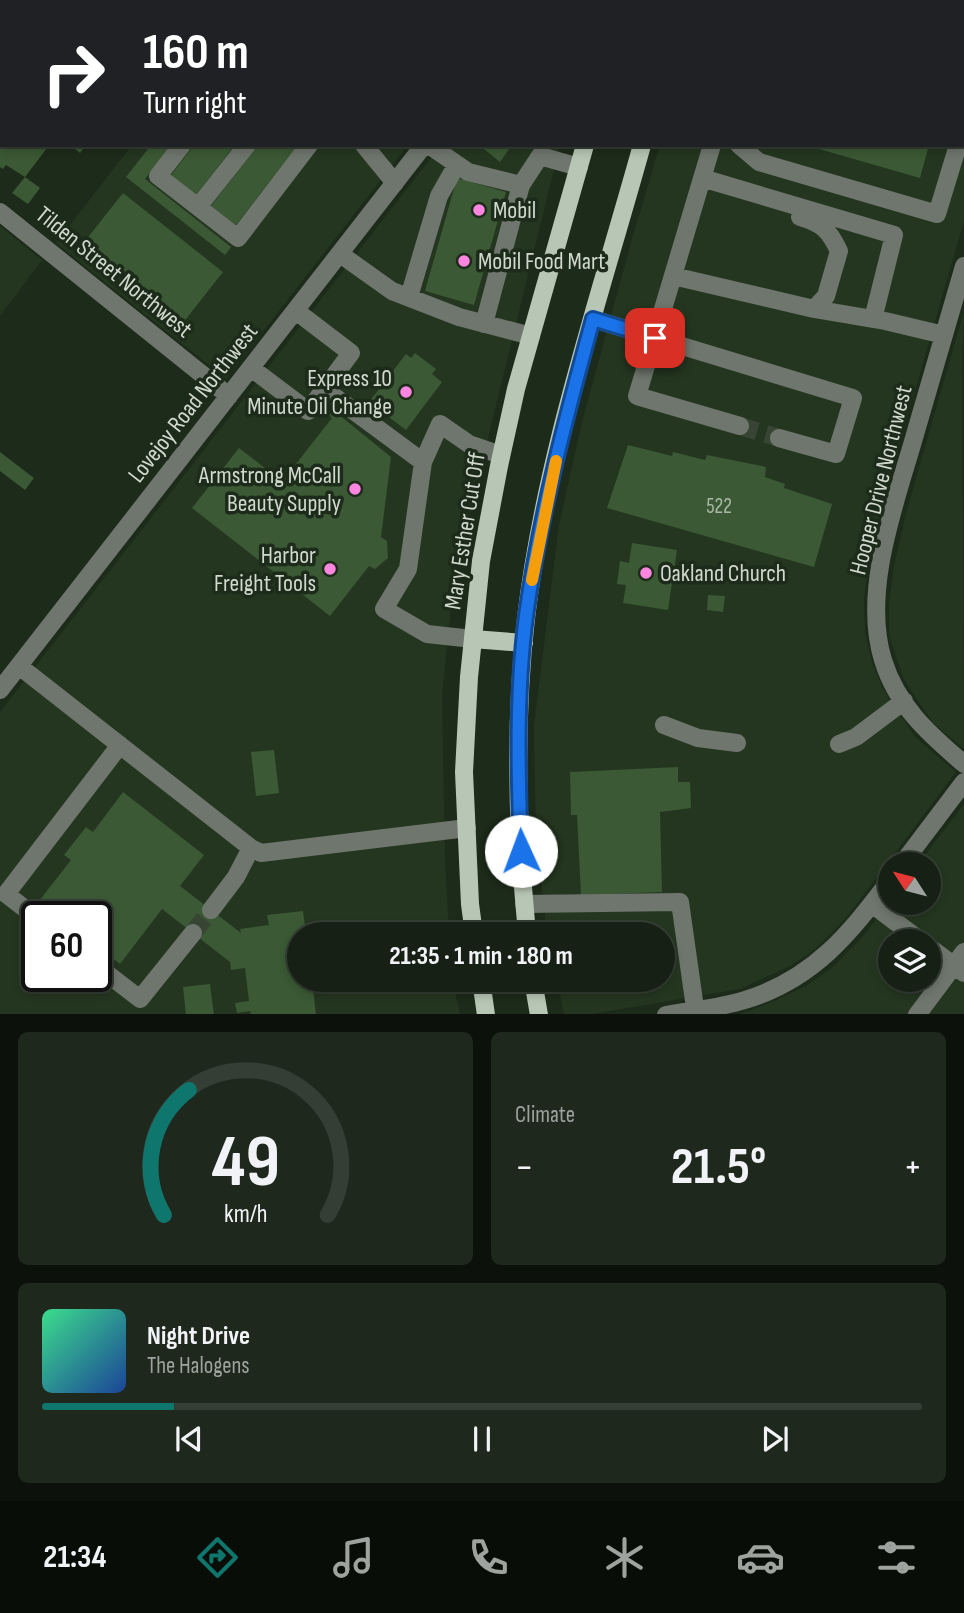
<!DOCTYPE html>
<meta charset="utf-8">
<style>
body{margin:0;font-family:"Sofia Sans Condensed",sans-serif;background:#1f281d;color:#f1f3f6;height:100vh;display:flex;flex-direction:column;font-size:26px;white-space:nowrap}
*{box-sizing:border-box;margin:0}
p{font-size:23px;color:#9ea3a0}
.icon{flex:none;width:38px;height:38px;fill:none;stroke:currentColor;stroke-width:2;stroke-linecap:round;stroke-linejoin:round}
.map{position:relative;height:1014px;overflow:hidden}
.side{display:flex;flex-direction:column;gap:18px;padding:18px;background:#0c120b;flex:1}
.side>*{flex:none}
.guide{position:absolute;left:0px;top:0px;width:964px;height:147px;box-shadow:0 4px 10px #0003,0 0 0 2px #353e34;background:#202124;color:#fff;overflow:hidden}
.needle{width:46px;rotate:306deg}
.buttons{position:absolute;left:878px;top:852px;display:grid;gap:14px}
.buttons a{display:grid;place-items:center;width:63px;height:63px;border-radius:50%;background:#162014;box-shadow:0 4px 10px #0003,0 0 0 2px #353e34;font-size:35px}
.speed{position:absolute;left:21px;top:901px;display:flex;gap:14px;font-size:35px;font-weight:700;text-align:center}
.speed>*{display:grid;place-content:center;width:91px;height:91px;border-radius:50%;background:#162014;box-shadow:0 4px 10px #0003,0 0 0 2px #353e34;line-height:1}
.speed .limit{border:4px solid #111;border-radius:10px;background:#fff;color:#111}
.pin{position:absolute;display:grid;place-items:center;width:60px;height:60px;color:#fff;margin:-30px;border-radius:14px;box-shadow:0 4px 10px #0006}
.me{position:absolute;width:77px;margin:-38px;rotate:358deg;stroke-linejoin:round;filter:drop-shadow(0 0 5px #0008)}
.turn{display:flex;align-items:center;gap:24px;height:147px;padding:0 28px;font-size:32px}
.turn .icon{width:91px;height:91px;stroke-width:2.5}
.turn b{display:block;font-size:49px;line-height:60px}
.big{font-size:52px;font-weight:700;line-height:1.1}
.side .tile{flex:1;display:flex;flex-direction:column;justify-content:center;gap:10px;min-width:0;padding:0 24px;border-radius:10px;background:#1f281d}
.side .dial{align-items:center;gap:0}
.dial svg{height:182px;overflow:visible;fill:none;stroke:#353e34;stroke-width:7;stroke-linecap:round;text-anchor:middle}
.dial text{fill:#f1f3f6;stroke:none}
.song{display:flex;align-items:center;gap:21px}
.cover{width:84px;height:84px;border-radius:10px;background:linear-gradient(135deg,hsl(150 70% 55%),hsl(220 70% 35%))}
.played{height:7px;border-radius:4px;background:linear-gradient(90deg,#0f766e 15%,#353e34 15%)}
.keys{display:flex;justify-content:space-around;direction:ltr}
.heat{display:flex;justify-content:space-between;align-items:center;font-size:38px;direction:ltr}
.side .tiles{flex:1;display:grid;gap:18px;grid-template-columns:1fr 1fr}
.tile:last-child{grid-column:span 2}
.trip{position:absolute;left:287px;top:922px;width:388px;height:70px;border-radius:35px;background:#162014;box-shadow:0 4px 10px #0003,0 0 0 2px #353e34;font-weight:700;line-height:70px;text-align:center}
.tabs{display:flex;height:112px;justify-content:space-around;align-items:center;background:#090d08;color:#9ea3a0}
.tabs .icon{width:49px;height:49px}
.tabs .on{color:#0f766e}
.tabs b{font-size:32px;color:#f1f3f6}
.map>svg:first-child{display:block}
.built{fill:#243620;fill-rule:evenodd}
.building{fill:#3b5934}
.lines{fill:none;stroke-linecap:round;stroke-linejoin:round}
.minor-tunnel{stroke:#384535;stroke-width:18;stroke-dasharray:18 9;stroke-linecap:butt}
.path{stroke:#5e6a5c;stroke-width:3.5;stroke-dasharray:3.5 3.5;stroke-linecap:butt}
.minor{stroke:#6f766d;stroke-width:18}
.major{stroke:#b8c7b5;stroke-width:18}
.route-casing{stroke:#114b97;stroke-width:18}
.route{stroke:#1a73e8;stroke-width:12}
.slow{stroke:#f59e0b;stroke-width:12}
.poi-dot{fill:#fd86e1;stroke:#1d2b1a;stroke-width:2.5}
.labels{text-anchor:middle;dominant-baseline:central;stroke-width:7;stroke-linejoin:round;paint-order:stroke}
.number-label{font-size:21px;fill:#acb9a8}
.poi-label{font-size:24px;fill:#d1d9cf;stroke:#1d2b1a;text-anchor:start}
.street-label{font-size:24px;fill:#d1d9cf;stroke:#1d2b1a}
</style>
<div class="map">
<svg width="964" height="1015" viewBox="0 0 964 1015">
<rect width="100%" height="100%" fill="#1d2b1a"/>
<path class="built" d="M0 0H593L2 3Z
M704 0H964V221L882 505 869 559 864 598 865 633 872 662 882 687 915 737 956 772 846 918 815 949 792 965 740 989 592 1014H564L560 995 553 980H663V934H547L536 832 534 726 559 525 582 422 632 239 660 145H962V2H703Z
M132 145H408L226 379 56 243Z
M441 145H560L454 576 442 696 445 862 449 934H299V980H452L460 1014H0V712ZM37 917H96V976H37Z
M0 226 42 260 0 316Z
M964 311 962 367 964 749 933 723 904 680 889 635V604L894 566 906 513Z
M964 804V1014L732 1015 749 1011 774 1001 806 986 833 967 865 934 891 900V903H929V864H918ZM891 942H929V980H891Z"/>
<path class="building" d="M0 145H43L47 148 25 177 40 188 28 204 12 193 25 177 6 165 3 169 0 167Z
M70 145H86L80 153Z
M151 145H171L145 179 231 247 225 255 126 177Z
M194 145H235L196 195 171 175Z
M258 145H298L236 225 211 206Z
M479 145H512L500 162Z
M805 145H929L920 178Z
M457 178 506 192 474 305 425 291Z
M123 193 223 272 182 324 101 259 96 265 77 251Z
M415 353 436 369 432 374 442 382 406 430 369 402 406 354 411 358Z
M333 410 391 457 381 537 387 541 388 558 375 569 369 566 330 616 192 508 239 448 274 475 280 468 288 474 332 418 329 415Z
M628 445 672 456 673 452 705 460 707 455 766 467 765 477 785 484 784 488 832 504 814 567 607 508Z
M0 452 34 478 25 490 0 471Z
M632 543 677 550 668 610 623 603 626 585 617 584 620 561 629 563Z
M708 595 725 596 723 612 707 610Z
M274 750 279 793 256 796 251 752Z
M678 767V782H690L691 808 660 812 662 892 581 895 577 815H571L570 772Z
M123 792 204 855 180 886 241 933 240 929 269 925 267 915 303 911 306 934H299V980H312L316 1015H251L250 1011 237 1013 235 1003 249 1001 245 968 231 970 230 962 162 909 120 964 96 946V917H59L39 901 71 860 64 855 86 827 93 832Z
M210 984 214 1015H186L183 987Z"/>
<g class="lines">
<path class="minor-tunnel" d="M740 426 779 438
M193 933 211 910"/>
<path class="path" d="M593 2 594 0"/>
<path class="minor" d="M79 0V2
M213 0 216 2
M832 0 838 2
M246 2 247 0
M521 2 522 0
M764 2V0
M962 37 964 38
M962 130 964 125
M182 145 158 176 238 238 309 145
M364 145 395 183
M429 145 468 172 521 185
M712 145 637 396 740 426
M739 145 759 162 937 214 958 145
M702 178 894 235 873 319
M198 207 247 145
M0 212 229 396
M800 217C823 224 829 230 839 251L826 296 814 309
M340 254 392 291 459 317 531 336
M964 266C948 321 932 376 916 431 897 499 861 589 883 660 897 706 929 734 964 764
M673 276 814 309 885 321 944 335
M409 297 439 196 456 166
M593 319 853 398 836 454 779 438
M484 324 521 185 540 156 579 167
M251 368 308 411 351 353 296 311
M324 389 423 462
M473 639 427 634 384 609 408 569 423 462 440 424 469 444 501 455
M19 666 251 848 261 853 467 828
M0 690 424 145
M664 725 698 738 737 743
M839 744 856 737 904 701
M902 864 964 782
M524 904 680 902 696 1015
M872 904 922 942
M211 910 236 877 251 848
M37 918 6 894 120 745
M929 947 964 973
M96 965 140 999 193 933
M666 1015C692 1010 720 1008 745 1000 814 979 849 934 891 879
M917 1015 964 952"/>
<path class="major" d="M625 2V0
M682 2 683 0
M473 639 524 643
M474 934 470 904 464 772 469 677 481 561 499 466 516 389 585 145
M527 934C517 830 514 722 526 618 545 457 599 300 642 145
M481 980 486 1015
M533 980 539 1015"/>
</g>
<g class="lines">
<defs>
<path id="route" d="M521 851C518 773 516 693 526 616 540 515 566 417 593 319L655 338"/>
</defs>
<use href="#route" class="route-casing"/>
<use href="#route" class="route"/>
<path class="slow" d="M532 580 556 461"/>
</g>
<g class="poi-dot">
<circle cx="479" cy="210" r="7"/>
<circle cx="464" cy="261" r="7"/>
<circle cx="406" cy="392" r="7"/>
<circle cx="355" cy="489" r="7"/>
<circle cx="330" cy="569" r="7"/>
<circle cx="646" cy="573" r="7"/>
</g>
<g class="labels">
<g class="number-label">
<text x="719" y="506">522</text>
</g>
<g class="poi-label">
<text x="493" y="210">Mobil</text>
<text x="478" y="261">Mobil Food Mart</text>
<text x="392" y="378" text-anchor="end">Express 10<tspan x="392" dy="28">Minute Oil Change</tspan></text>
<text x="341" y="475" text-anchor="end">Armstrong McCall<tspan x="341" dy="28">Beauty Supply</tspan></text>
<text x="316" y="555" text-anchor="end">Harbor<tspan x="316" dy="28">Freight Tools</tspan></text>
<text x="660" y="573">Oakland Church</text>
</g>
<g class="street-label">
<text transform="translate(114 272) rotate(39)">Tilden Street Northwest</text>
<text transform="translate(193 403) rotate(-52)">Lovejoy Road Northwest</text>
<text transform="translate(881 480) rotate(-76)">Hooper Drive Northwest</text>
<text transform="translate(465 531) rotate(-81)">Mary Esther Cut Off</text>
</g>
</g>
</svg>
<div class="buttons">
<a><svg class="needle" viewBox="-14 -14 28 28"><path d="M0-13l5 13h-10z" fill="#e53935"/><path d="M0 13l5-13h-10z" fill="#9ea3a0"/></svg></a>
<a><svg class="icon" aria-label="layers" viewBox="0 0 24 24"><path d="M12 4l9 5-9 5-9-5zM3 14l9 5 9-5"/></svg></a>
</div>
<div class="speed"><div class="limit">60</div></div>
<div class="pin" style="left:655px;top:338px;background:#d93025"><svg class="icon" aria-label="arrive" viewBox="0 0 24 24"><path d="M6 21V4h12l-3 4 3 4H6"/></svg></div>
<svg class="me" style="left:521px;top:851px" viewBox="-20 -20 40 40"><circle r="19" fill="#fff"/><path d="M0-13L10 11 0 6-10 11z" fill="#1a73e8"/></svg>
<div class="trip">21:35 · 1 min · 180 m</div>
<div class="guide">
<div class="turn"><svg class="icon" aria-label="right" viewBox="0 0 24 24"><path d="M7 20v-9h11M14 6l5 5-5 5"/></svg><div><b>160 m</b>Turn right</div></div>
</div>
</div>
<section class="side">
<div class="tiles">
<div class="tile dial"><svg viewBox="0 0 100 80">
<path d="M14 69A42 42 0 1 1 86 69"/>
<path d="M14 69A42 42 0 0 1 25 14" stroke="#0f766e"/>
<text x="50" y="56" font-size="32" font-weight="700">49</text>
<text x="50" y="72" font-size="11">km/h</text>
</svg></div>
<div class="tile"><p>Climate</p>
<div class="heat"><a>−</a><b class="big">21.5°</b><a>+</a></div>
</div>
<div class="tile">
<div class="song"><i class="cover"></i><div><b>Night Drive</b><p>The Halogens</p></div></div>
<div class="played"></div>
<div class="keys"><svg class="icon" aria-label="previous" viewBox="0 0 24 24"><path d="M18 5L8 12l10 7zM5 5v14"/></svg><svg class="icon" aria-label="pause" viewBox="0 0 24 24"><path d="M8 5v14M16 5v14"/></svg><svg class="icon" aria-label="next" viewBox="0 0 24 24"><path d="M6 5l10 7-10 7zM19 5v14"/></svg></div>
</div>
</div>
</section>
<nav class="tabs">
<b>21:34</b>
<svg class="icon on" aria-label="directions" viewBox="0 0 24 24"><path d="M12 3l9 9-9 9-9-9zM9 14v-3h6M13 9l2 2-2 2"/></svg>
<svg class="icon" aria-label="music" viewBox="0 0 24 24"><path d="M9 18V5l10-2v13"/><circle cx="6" cy="18" r="3"/><circle cx="16" cy="16" r="3"/></svg>
<svg class="icon" aria-label="phone" viewBox="0 0 24 24"><path d="M5 4h4l2 5-3 2q2 4 5 5l2-3 5 2v4C11 20 4 13 5 4z"/></svg>
<svg class="icon" aria-label="climate" viewBox="0 0 24 24"><path d="M12 3v18M4 7l16 10M4 17L20 7"/></svg>
<svg class="icon" aria-label="car" viewBox="0 0 24 24"><path d="M5 17H2v-5l4-1 3-4h7l3 4 3 1v5h-3M9 17h6M6 11h13"/><circle cx="7" cy="17" r="2"/><circle cx="17" cy="17" r="2"/></svg>
<svg class="icon" aria-label="filters" viewBox="0 0 24 24"><path d="M4 7h16M4 17h16"/><circle cx="9" cy="7" r="2"/><circle cx="15" cy="17" r="2"/></svg>
</nav>
